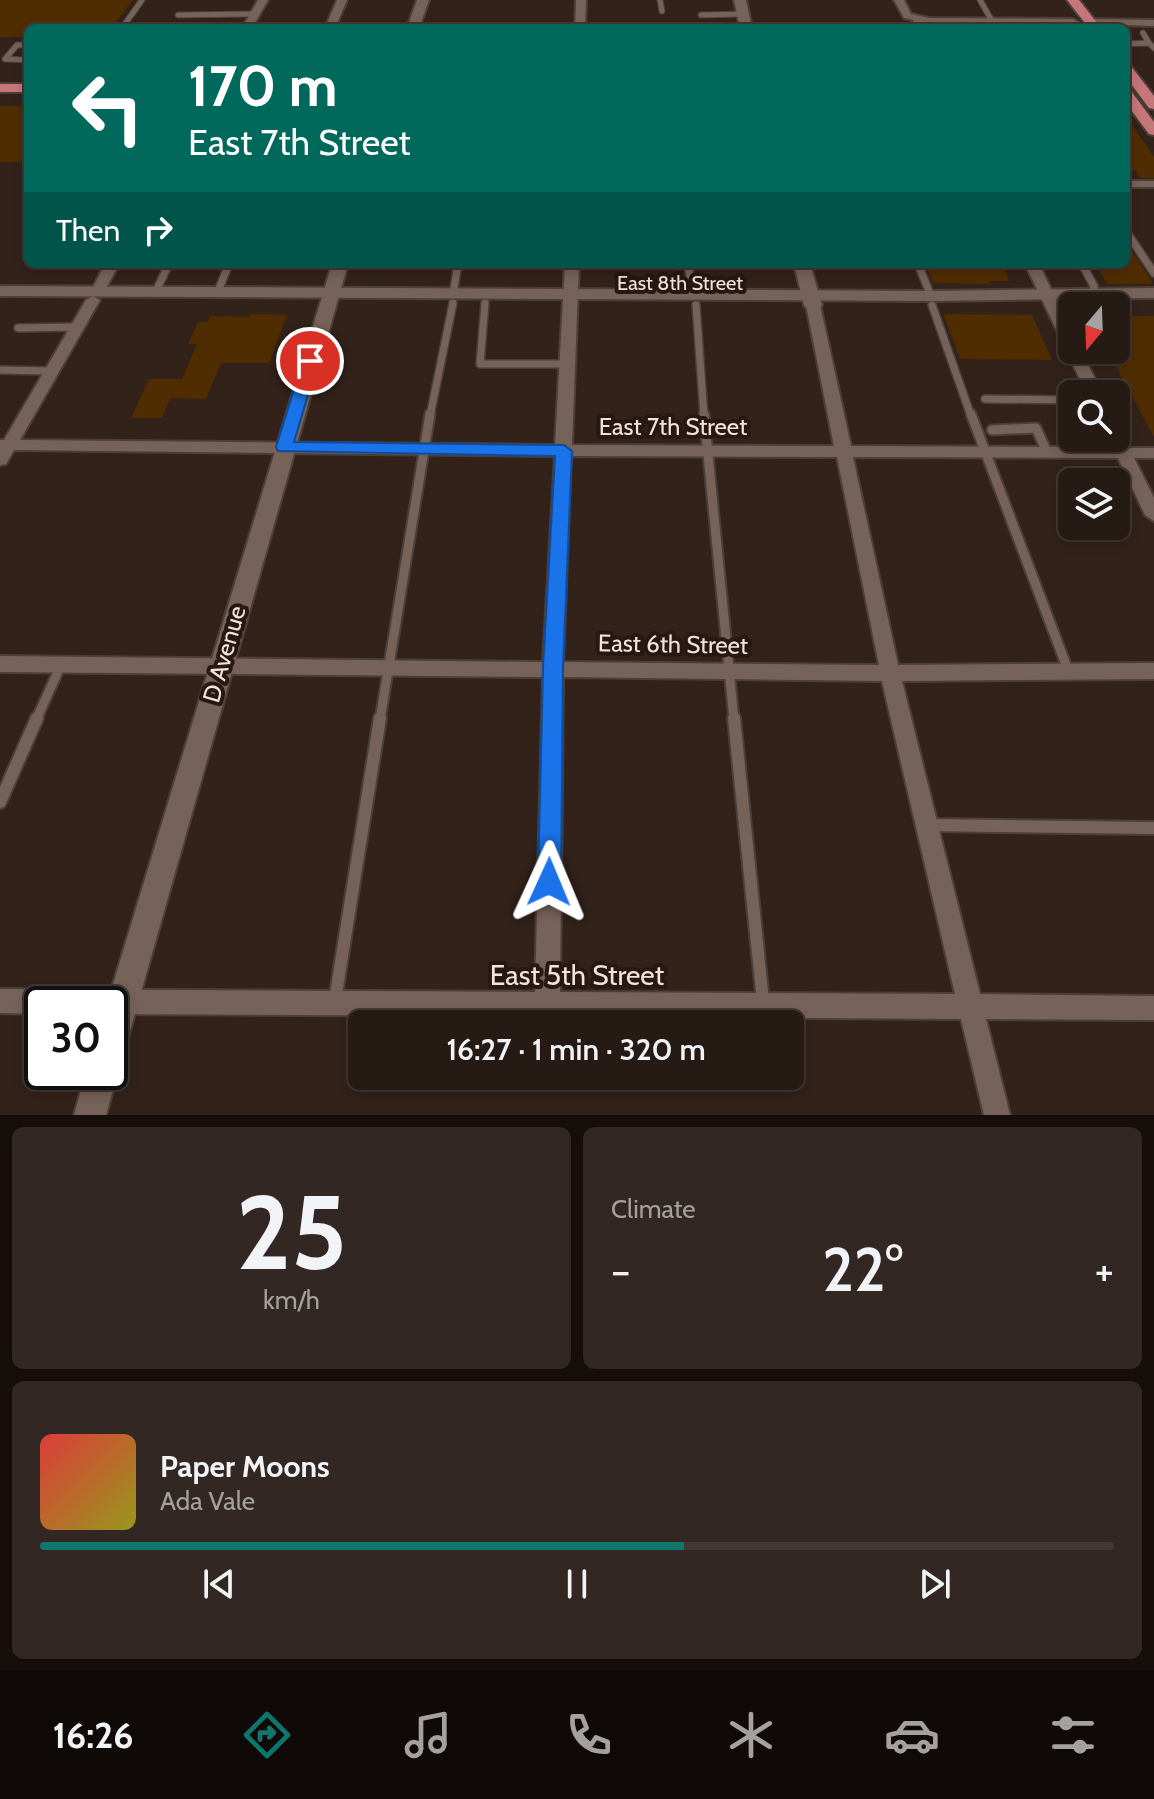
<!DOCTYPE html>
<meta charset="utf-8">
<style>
body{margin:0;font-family:Cabin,sans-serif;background:#322722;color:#f1f3f6;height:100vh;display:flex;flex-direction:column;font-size:30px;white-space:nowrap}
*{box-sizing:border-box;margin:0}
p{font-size:26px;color:#a4a1a0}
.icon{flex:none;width:44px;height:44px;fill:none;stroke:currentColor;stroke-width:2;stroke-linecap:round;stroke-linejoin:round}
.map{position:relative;height:1115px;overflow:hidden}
.sheet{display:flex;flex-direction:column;gap:12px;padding:12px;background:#150e0b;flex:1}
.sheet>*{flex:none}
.guide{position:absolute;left:24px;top:24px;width:1106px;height:244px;border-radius:12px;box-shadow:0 4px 12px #0003,0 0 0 2px #423834;background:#00695c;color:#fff;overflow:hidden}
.needle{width:52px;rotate:199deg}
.controls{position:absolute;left:1058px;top:292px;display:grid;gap:16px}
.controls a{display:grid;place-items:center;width:72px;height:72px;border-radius:12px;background:#261a14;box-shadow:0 4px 12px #0003,0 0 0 2px #423834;font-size:40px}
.speed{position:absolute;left:24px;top:986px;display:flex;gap:16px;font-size:40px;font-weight:700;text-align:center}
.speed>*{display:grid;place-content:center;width:104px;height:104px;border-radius:50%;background:#261a14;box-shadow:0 4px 12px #0003,0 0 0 2px #423834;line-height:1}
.speed .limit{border:4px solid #111;border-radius:12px;background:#fff;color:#111}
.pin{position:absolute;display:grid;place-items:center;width:68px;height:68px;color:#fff;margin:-34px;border:4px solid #fff;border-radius:50%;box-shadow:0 2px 8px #0007}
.me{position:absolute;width:88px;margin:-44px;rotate:1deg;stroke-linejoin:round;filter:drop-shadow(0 0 6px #0008)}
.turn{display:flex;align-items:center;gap:28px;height:168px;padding:0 32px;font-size:36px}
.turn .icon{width:104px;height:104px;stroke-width:2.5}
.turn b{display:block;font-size:56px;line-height:68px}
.then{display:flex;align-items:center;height:76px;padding:0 32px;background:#0003;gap:16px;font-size:30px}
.big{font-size:60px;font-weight:600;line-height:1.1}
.sheet .card{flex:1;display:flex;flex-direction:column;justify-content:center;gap:12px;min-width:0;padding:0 28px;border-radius:12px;background:#322722}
.sheet .dial{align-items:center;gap:0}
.dial b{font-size:104px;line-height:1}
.song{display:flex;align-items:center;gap:24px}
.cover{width:96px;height:96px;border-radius:12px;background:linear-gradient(135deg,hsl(0 70% 55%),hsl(60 70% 35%))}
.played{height:8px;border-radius:4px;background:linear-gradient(90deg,#0f766e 60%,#423834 60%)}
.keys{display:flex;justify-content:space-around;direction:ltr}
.heat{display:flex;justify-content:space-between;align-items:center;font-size:44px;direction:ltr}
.sheet .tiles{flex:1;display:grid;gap:12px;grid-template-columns:1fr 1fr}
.card:last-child{grid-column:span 2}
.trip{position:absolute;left:348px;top:1010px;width:456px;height:80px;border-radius:12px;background:#261a14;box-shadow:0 4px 12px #0003,0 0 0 2px #423834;font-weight:600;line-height:80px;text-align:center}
.menu{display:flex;height:128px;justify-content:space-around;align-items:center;background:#0f0a08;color:#a4a1a0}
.menu .icon{width:56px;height:56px}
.menu .on{color:#0f766e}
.menu b{font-size:36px;color:#f1f3f6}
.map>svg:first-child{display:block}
.building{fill:#4f2d00}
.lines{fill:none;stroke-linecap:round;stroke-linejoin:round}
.service-far3-casing{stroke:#4c3f39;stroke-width:7}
.service-far2-casing{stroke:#4c3f39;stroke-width:10}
.service-far1-casing{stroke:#4c3f39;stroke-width:13}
.service-casing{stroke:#4c3f39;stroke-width:16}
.pedestrian-casing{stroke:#4c3f39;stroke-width:4}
.minor-casing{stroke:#4c3f39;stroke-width:4}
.tertiary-casing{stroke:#4c3f39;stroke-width:4}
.secondary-casing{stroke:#4c3f39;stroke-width:4}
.primary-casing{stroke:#4c3f39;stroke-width:4}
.service-far3{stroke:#766259;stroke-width:5}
.service-far2{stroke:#766259;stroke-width:7}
.service-far1{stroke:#766259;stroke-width:9}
.service{stroke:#766259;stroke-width:12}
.pedestrian{fill:#766259;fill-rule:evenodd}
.minor{fill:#766259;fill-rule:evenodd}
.tertiary{fill:#766259;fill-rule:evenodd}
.secondary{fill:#766259;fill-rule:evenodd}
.primary{fill:#c57679;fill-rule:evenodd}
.route{fill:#1a73e8;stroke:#114b97;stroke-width:2}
.labels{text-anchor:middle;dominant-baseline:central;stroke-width:8;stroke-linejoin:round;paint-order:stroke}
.far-street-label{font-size:20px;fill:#efe4de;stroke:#281811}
.street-label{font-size:24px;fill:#efe4de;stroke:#281811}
.near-street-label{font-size:28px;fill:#efe4de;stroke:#281811}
</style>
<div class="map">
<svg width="1154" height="1115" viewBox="0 0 1154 1115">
<rect width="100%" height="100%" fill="#32221a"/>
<path class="building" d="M0 0H133L111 28H28V37H0Z
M0 106H28V162H0Z
M1126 116 1154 157V178H1140L1135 170H1126Z
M1126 243 1148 275 1153 284H1107L1096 264H1126Z
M926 264H1002L1009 281H989L991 284 933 283Z
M250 314 287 315 269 363H221L206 399 170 398 162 418H131L149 379H182L197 344H188L198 322H208L210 316 249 317Z
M943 314 1032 315 1052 360 960 359Z
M1116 316H1154V437L1107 350H1116Z"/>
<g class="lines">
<defs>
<path id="service-far3" d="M660 0 662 11
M980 0 992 21
M178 15 255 14
M701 15 743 14
M122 28 142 0
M1143 33 1149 43
M1126 44 1149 43 1154 48
M28 45H17L5 59 28 60"/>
<path id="service-far2" d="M1126 231 1154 273
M688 264 693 295
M918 264 931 296
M1082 264 1094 286 1092 296
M156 291 169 264
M218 291 229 264
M453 294 458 264
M485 303 480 364H568
M696 305 704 416
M932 305 971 416
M18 328 77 327
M0 370 51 371
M985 399 1072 400
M430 416 453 303"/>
<path id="service-far1" d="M704 414 734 720
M971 414 1068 670
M992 430 1036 428 1047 452
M36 720 61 665
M380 720 430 414"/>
<path id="service" d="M734 718 763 1002
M0 802 37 718
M927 825 1154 828
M335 1000 380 718"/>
<path id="pedestrian" d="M1126 181H1154V187H1126Z"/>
<path id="minor" d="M258 0H268L252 28H242Z
M337 0H347L335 28H325Z
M576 0H586L585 28H575Z
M894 0H904L911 14 929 18 1073 19 1078 22 1073 25 929 24 907 28 914 20 904 18Z
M1090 19 1154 20V26L1087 24 1085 22Z
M105 264H119L103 294H93L91 291Z
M565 264H579L572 445 834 446 806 305 813 301 820 305 851 446 1113 447 1108 438H1116V433L1122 434 1129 448H1154V458H1134L1154 498V521L1145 515 1118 458 853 457 898 665 1154 663V679L902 681 980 994 1154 996V1020L986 1019 1010 1115H984L961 1019 110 1014V1004H42V1014L0 1013V989L535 992 543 677 0 672V656L543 662 555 456 14 450 6 464 0 465V440H4L86 300 93 296 100 300 20 440 555 445ZM571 456 837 457 879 665 563 662ZM563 677 882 681 955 994 560 992Z
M1025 264H1039L1072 333V350H1080L1103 394H1087Z"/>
<path id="tertiary" d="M417 0H429L419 28H407Z
M734 0H746L752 28H740Z
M332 264H348L126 1045 121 1056 111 1060 118 1072 106 1115H74L86 1072H110V1004H107Z
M794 264H810L822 305 819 309H807L804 305Z"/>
<path id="secondary" d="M0 286 931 291 1154 288V298L931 301 0 296Z"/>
<path id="primary" d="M1067 0H1079L1101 28H1089Z
M1126 64 1130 65 1154 96V109L1149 108 1126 77Z
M0 84H28V92H0Z
M1126 90 1131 91 1154 122V135L1149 134 1126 103Z"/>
</defs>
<use href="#service-far3" class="service-far3-casing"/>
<use href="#service-far2" class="service-far2-casing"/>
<use href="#service-far1" class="service-far1-casing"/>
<use href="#service" class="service-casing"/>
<use href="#pedestrian" class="pedestrian-casing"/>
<use href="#minor" class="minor-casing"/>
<use href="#tertiary" class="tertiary-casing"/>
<use href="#secondary" class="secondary-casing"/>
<use href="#primary" class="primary-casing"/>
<use href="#service-far3" class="service-far3"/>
<use href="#service-far2" class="service-far2"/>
<use href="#service-far1" class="service-far1"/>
<use href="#service" class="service"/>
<use href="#pedestrian" class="pedestrian"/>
<use href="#minor" class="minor"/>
<use href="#tertiary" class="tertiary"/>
<use href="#secondary" class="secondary"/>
<use href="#primary" class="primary"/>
</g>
<path class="route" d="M310 357 318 361 294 442 564 445 572 451 563 668 561 882 557 890 549 893 541 890 538 882 543 668 555 456 278 451 276 447 303 361Z"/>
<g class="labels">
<g class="far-street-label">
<text x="680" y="283">East 8th Street</text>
</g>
<g class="street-label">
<text x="673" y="426">East 7th Street</text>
<text transform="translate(673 644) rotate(1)">East 6th Street</text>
<text transform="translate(224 654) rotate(-74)">D Avenue</text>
</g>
<g class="near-street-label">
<text x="577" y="975">East 5th Street</text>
</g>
</g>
</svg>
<div class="controls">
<a><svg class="needle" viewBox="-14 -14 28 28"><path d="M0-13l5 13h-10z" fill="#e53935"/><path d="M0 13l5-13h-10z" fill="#a4a1a0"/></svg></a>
<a><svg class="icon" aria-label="search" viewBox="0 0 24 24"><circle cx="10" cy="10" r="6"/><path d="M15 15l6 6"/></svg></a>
<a><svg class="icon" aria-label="layers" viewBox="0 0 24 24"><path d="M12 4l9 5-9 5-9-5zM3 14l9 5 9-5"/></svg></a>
</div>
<div class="speed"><div class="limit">30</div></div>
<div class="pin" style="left:310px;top:361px;background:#d93025"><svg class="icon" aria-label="arrive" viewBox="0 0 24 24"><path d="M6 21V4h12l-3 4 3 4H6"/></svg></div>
<svg class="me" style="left:549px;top:882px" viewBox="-20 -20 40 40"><path d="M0-17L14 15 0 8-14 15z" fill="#1a73e8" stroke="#fff" stroke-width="4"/></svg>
<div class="trip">16:27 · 1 min · 320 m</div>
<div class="guide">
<div class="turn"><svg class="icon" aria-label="left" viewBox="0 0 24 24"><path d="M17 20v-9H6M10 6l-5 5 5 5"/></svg><div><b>170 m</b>East 7th Street</div></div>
<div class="then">Then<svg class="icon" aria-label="right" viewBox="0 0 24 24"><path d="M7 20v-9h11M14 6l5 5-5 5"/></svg></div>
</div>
</div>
<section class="sheet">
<div class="tiles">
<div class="card dial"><b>25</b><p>km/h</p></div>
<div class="card"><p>Climate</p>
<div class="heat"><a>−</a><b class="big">22°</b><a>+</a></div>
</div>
<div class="card">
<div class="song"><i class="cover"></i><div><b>Paper Moons</b><p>Ada Vale</p></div></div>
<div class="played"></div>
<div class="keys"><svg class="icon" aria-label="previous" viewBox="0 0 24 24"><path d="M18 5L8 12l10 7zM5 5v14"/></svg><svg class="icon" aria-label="pause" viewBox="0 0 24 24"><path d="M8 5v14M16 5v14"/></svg><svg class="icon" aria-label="next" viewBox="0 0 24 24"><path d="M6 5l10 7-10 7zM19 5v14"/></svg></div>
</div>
</div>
</section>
<nav class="menu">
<b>16:26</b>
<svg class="icon on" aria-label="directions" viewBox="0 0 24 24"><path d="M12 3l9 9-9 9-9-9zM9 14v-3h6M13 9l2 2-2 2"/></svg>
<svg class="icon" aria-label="music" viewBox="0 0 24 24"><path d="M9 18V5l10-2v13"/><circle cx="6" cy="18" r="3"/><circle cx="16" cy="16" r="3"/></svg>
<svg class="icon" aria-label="phone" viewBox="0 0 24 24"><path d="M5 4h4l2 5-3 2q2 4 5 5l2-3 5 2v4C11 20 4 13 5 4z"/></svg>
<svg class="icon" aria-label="climate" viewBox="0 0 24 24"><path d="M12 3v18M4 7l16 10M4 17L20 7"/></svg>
<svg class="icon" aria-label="car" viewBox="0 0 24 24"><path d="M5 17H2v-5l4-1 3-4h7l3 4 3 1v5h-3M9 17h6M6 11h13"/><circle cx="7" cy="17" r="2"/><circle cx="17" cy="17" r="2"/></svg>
<svg class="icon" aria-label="filters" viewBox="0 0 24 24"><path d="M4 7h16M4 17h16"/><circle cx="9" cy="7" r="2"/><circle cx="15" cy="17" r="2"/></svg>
</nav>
